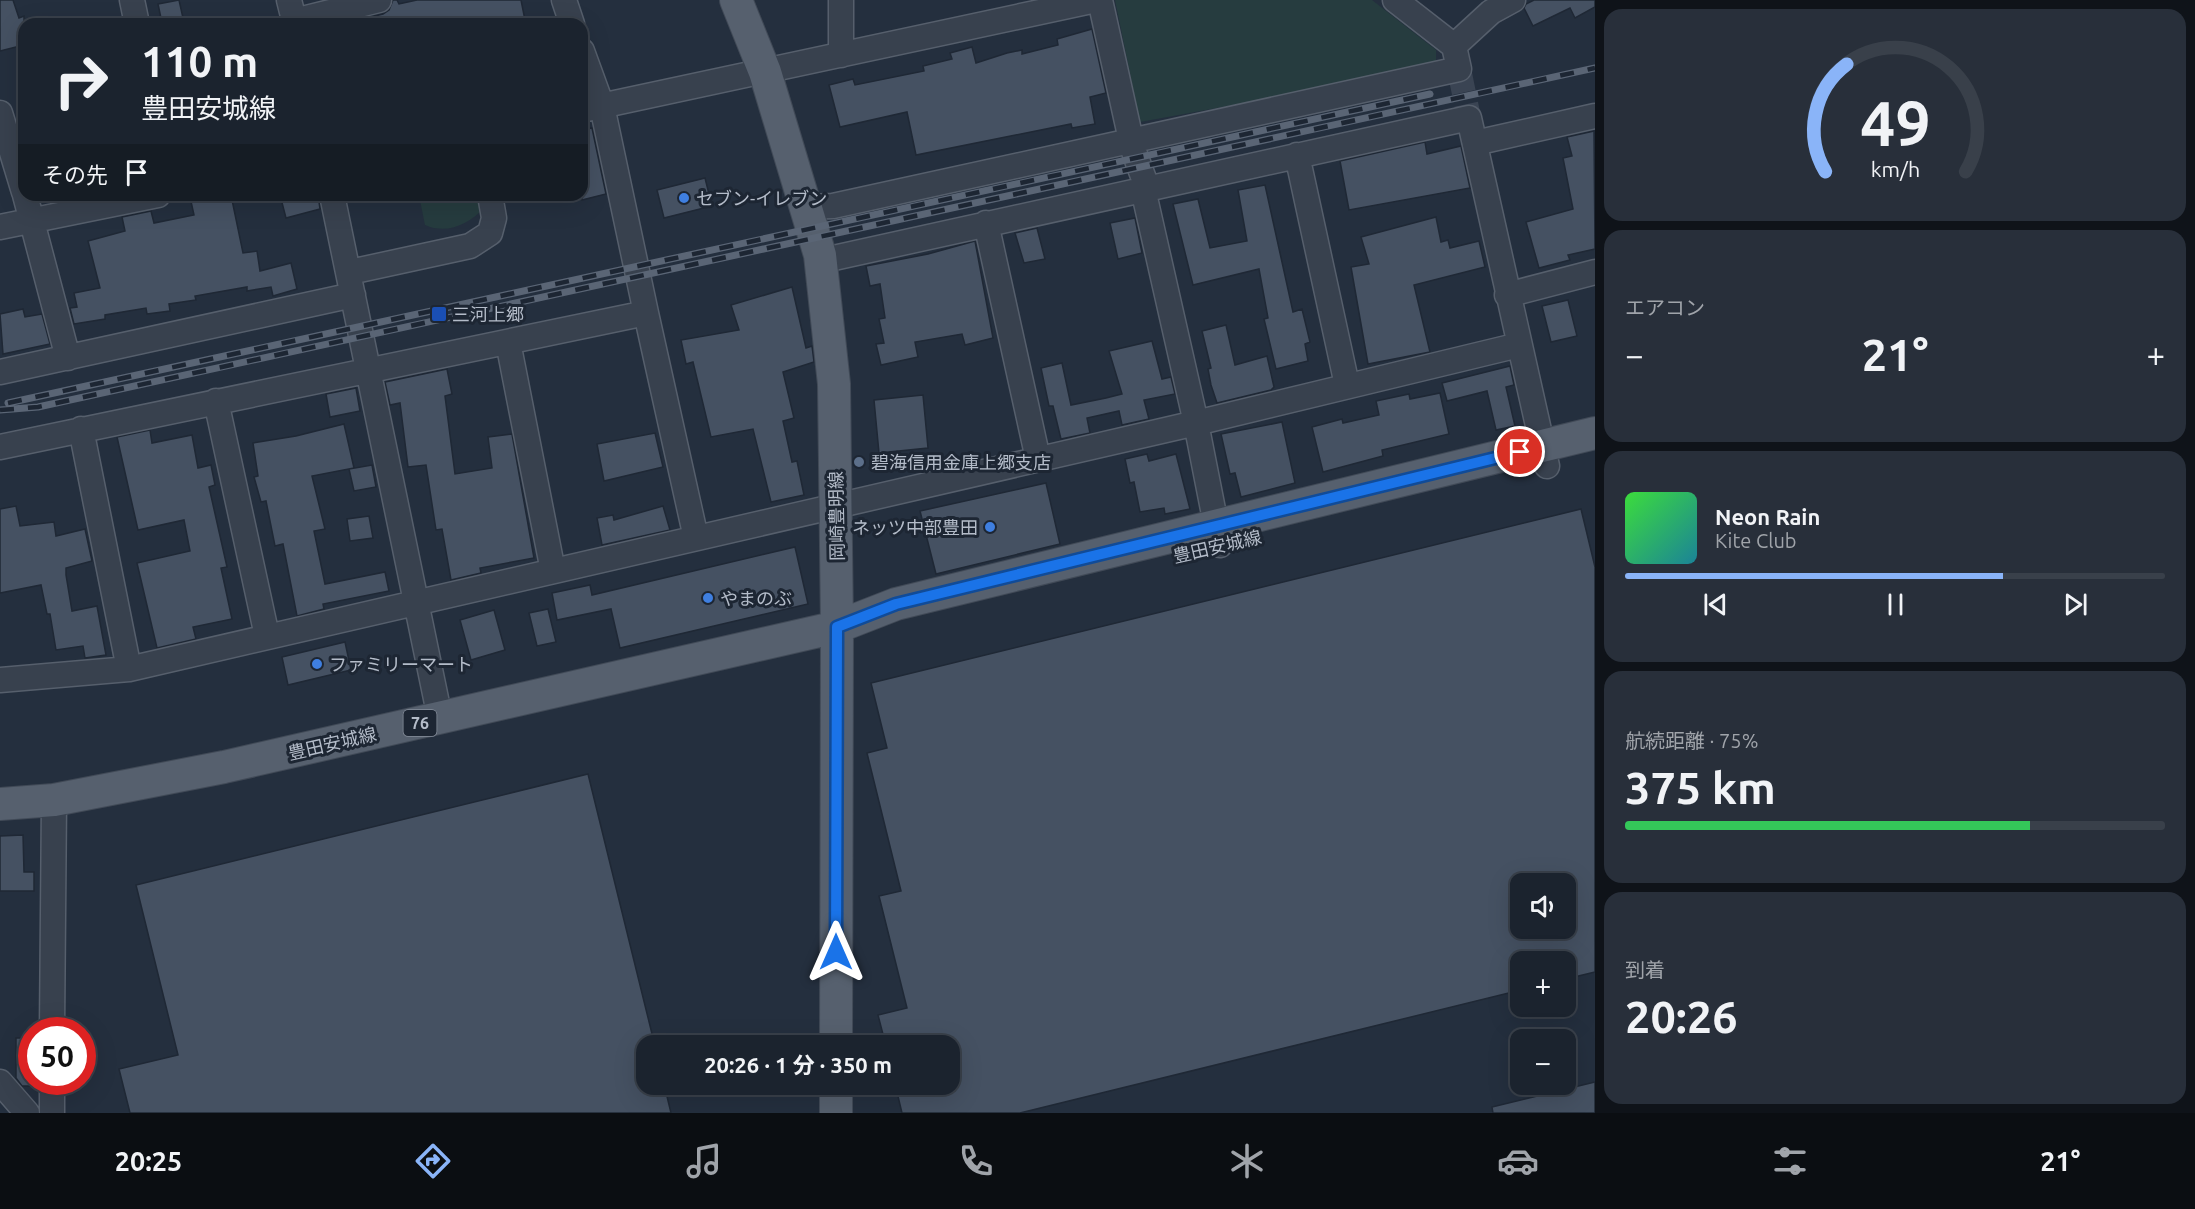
<!DOCTYPE html>
<html lang="ja">
<meta charset="utf-8">
<style>
body{margin:0;font-family:Ubuntu,"Noto Sans JP",sans-serif;background:#282f3a;color:#f1f3f6;height:100vh;display:flex;flex-direction:column;font-size:22px;white-space:nowrap}
*{box-sizing:border-box;margin:0}
p{font-size:20px;color:#a0a4aa}
.icon{flex:none;width:33px;height:33px;fill:none;stroke:currentColor;stroke-width:2;stroke-linecap:round;stroke-linejoin:round}
.map{position:relative;flex:1;overflow:hidden}
.details{display:flex;flex-direction:column;gap:9px;padding:9px;background:#0f1319;width:600px}
.details>*{flex:none}
.hud{position:absolute;left:18px;top:18px;width:570px;height:183px;border-radius:18px;box-shadow:0 6px 24px #0002,0 0 0 2px #39404a;background:#1b232e;color:#f1f3f6;overflow:hidden}
.fabs{position:absolute;left:1510px;top:873px;display:grid;gap:12px}
.fabs a{display:grid;place-items:center;width:66px;height:66px;border-radius:12px;background:#1b232e;box-shadow:0 6px 24px #0002,0 0 0 2px #39404a;font-size:30px}
.speed{position:absolute;left:18px;top:1017px;display:flex;gap:12px;font-size:30px;font-weight:700;text-align:center}
.speed>*{display:grid;place-content:center;width:78px;height:78px;border-radius:50%;background:#1b232e;box-shadow:0 6px 24px #0002,0 0 0 2px #39404a;line-height:1}
.speed .limit{border:9px solid #d22;background:#fff;color:#111}
.pin{position:absolute;display:grid;place-items:center;width:51px;height:51px;color:#fff;margin:-26px;border:3px solid #fff;border-radius:50%;box-shadow:0 2px 6px #0007}
.me{position:absolute;width:66px;margin:-33px;rotate:0deg;stroke-linejoin:round;filter:drop-shadow(0 0 4px #0008)}
.turn{display:flex;align-items:center;gap:21px;height:126px;padding:0 24px;font-size:27px}
.turn .icon{width:78px;height:78px;stroke-width:2.5}
.turn b{display:block;font-size:42px;line-height:51px}
.then{display:flex;align-items:center;height:57px;padding:0 24px;background:#0003;gap:12px;font-size:22px}
.big{font-size:45px;font-weight:700;line-height:1.1}
.details .card{flex:1;display:flex;flex-direction:column;justify-content:center;gap:9px;min-width:0;padding:0 21px;border-radius:18px;background:#282f3a}
.details .dial{align-items:center;gap:0}
.dial svg{height:156px;overflow:visible;fill:none;stroke:#39404a;stroke-width:7;stroke-linecap:round;text-anchor:middle}
.dial text{fill:#f1f3f6;stroke:none}
.song{display:flex;align-items:center;gap:18px}
.cover{width:72px;height:72px;border-radius:9px;background:linear-gradient(135deg,hsl(120 70% 55%),hsl(190 70% 35%))}
.played{height:6px;border-radius:3px;background:linear-gradient(90deg,#8ab4f8 70%,#39404a 70%)}
.keys{display:flex;justify-content:space-around;direction:ltr}
.heat{display:flex;justify-content:space-between;align-items:center;font-size:33px;direction:ltr}
.charge{height:9px;border-radius:4px;background:linear-gradient(90deg,#34c759 75%,#39404a 0)}
.trip{position:absolute;left:636px;top:1035px;width:324px;height:60px;border-radius:18px;background:#1b232e;box-shadow:0 6px 24px #0002,0 0 0 2px #39404a;font-weight:700;line-height:60px;text-align:center}
.tabs{display:flex;height:96px;justify-content:space-around;align-items:center;background:#0b0e12;color:#a0a4aa}
.tabs .icon{width:42px;height:42px}
.tabs .current{color:#8ab4f8}
.tabs b{font-size:27px;color:#f1f3f6}
main{display:flex;flex:1;min-height:0}
.map>svg:first-child{display:block}
.green{fill:#263c3f}
.building{fill:#455162;stroke:#1f2835;stroke-width:1.5;fill-rule:evenodd}
.lines{fill:none;stroke-linecap:round;stroke-linejoin:round}
.minor-tunnel{stroke:#3a4453;stroke-width:24;stroke-dasharray:24 12;stroke-linecap:butt}
.minor-casing{stroke:#565f6c;stroke-width:27}
.major-casing{stroke:#414a57;stroke-width:34}
.minor{stroke:#38414e;stroke-width:24}
.major{stroke:#56606e;stroke-width:32}
.rail-casing{stroke:#5a6575;stroke-width:7}
.rail{stroke:#1d2633;stroke-width:4.5;stroke-dasharray:14;stroke-linecap:butt}
.route-casing{stroke:#114b97;stroke-width:15}
.route{stroke:#1a73e8;stroke-width:10}
.shop-dot{fill:#3f7fe0;stroke:#1d2633;stroke-width:2}
.transit-dot{fill:#1a4fb4;stroke:#1d2633;stroke-width:2}
.service-dot{fill:#5c6f8a;stroke:#1d2633;stroke-width:2}
.labels{text-anchor:middle;dominant-baseline:central;stroke-width:6;stroke-linejoin:round;paint-order:stroke}
.shield{fill:#1d2633;stroke:#878f9c;stroke-width:1.5}
.shield-label{font-size:16px;font-weight:bold;fill:#b4bcc9}
.poi-label{font-size:18px;fill:#b4bcc9;stroke:#1d2633;text-anchor:start}
.street-label{font-size:18px;fill:#b4bcc9;stroke:#1d2633}
</style>
<main>
<div class="map">
<svg width="1595" height="1113" viewBox="0 0 1595 1113">
<rect width="100%" height="100%" fill="#242f3e"/>
<path class="green" d="M1372 0 1436 50V68L1140 122 1115 0Z
M419 195H482L484 208C469 224 447 235 425 225Z"/>
<path class="building" d="M0 0H13L19 18 24 16V45L0 51Z
M179 0 183 18 162 23 158 4Z
M393 0H397L399 4 417 0H521L525 20 506 24H341L383 14 389 10Z
M1534 0H1595V7L1575 18 1570 8 1533 26 1524 8 1526 4Z
M1092 29 1106 93 1090 97 1095 124 1072 128 1071 124 916 155 907 112 840 127 829 85 853 79 855 85 924 71 923 66 952 59 950 53 972 47 976 63 1007 53 1022 50V54L1058 45 1057 39Z
M592 128 606 194 582 200V130Z
M1594 131 1595 249 1568 255 1570 260 1539 268 1526 222 1573 209 1563 158 1572 156 1567 137Z
M1425 142 1427 154 1461 146 1470 188 1349 210 1340 161Z
M705 178 712 206 664 218 657 190Z
M1265 185 1293 312 1302 309 1310 342 1305 344 1308 361 1276 369 1264 319 1268 318 1259 269 1193 285 1173 204 1198 199 1210 248 1247 241 1238 190Z
M198 195H231L243 253 257 251 260 271 291 263 297 289 273 296 271 287 247 291V287L195 296 196 300 169 304 170 311 147 314 146 308 105 315V319L74 324 70 308 77 307 74 293 100 288 88 241 125 231 122 217 151 211 154 223 194 215 190 197Z
M280 195H318L320 209 286 218Z
M1436 217 1441 242 1448 240 1450 248 1479 241 1485 267 1414 285 1430 352 1368 364 1351 267 1369 264 1361 237Z
M1135 218 1142 253 1118 259 1110 223Z
M1037 228 1045 259 1024 263 1015 233Z
M975 241 993 338 965 345 962 334 915 342 918 357 881 365 876 344 884 343 879 319 885 318 880 284 870 286 866 266 928 254Z
M792 287 806 348 812 346 814 362 783 372 794 418 783 421 792 462 797 461 804 495 771 502 753 429 711 437 693 362 686 364 681 340 739 330 731 305Z
M1568 300 1577 336 1551 342 1542 306Z
M23 309 25 317 42 314 50 344 3 354 0 314Z
M1226 325 1235 365 1267 356 1274 387 1271 390 1217 403 1211 385 1208 369 1211 368 1202 331Z
M1152 341 1162 379 1171 377 1175 394 1144 400 1149 419 1122 425 1119 411 1087 418 1090 433 1061 439 1053 406H1049L1041 368 1062 363 1071 405 1106 398 1122 394 1109 351Z
M1510 366 1514 385 1506 387 1515 426 1496 430 1487 391 1447 401 1442 383Z
M447 369 452 394 445 396 455 474 492 468 488 437 512 434 534 558 480 568 481 573 451 580 442 529 436 530 426 465 408 467 400 403 390 405 385 382Z
M356 388 360 411 330 417 326 394Z
M1440 393 1449 434 1382 450 1383 456 1323 472 1312 427 1342 419 1343 423 1379 415 1376 401 1409 394 1410 399Z
M923 395 928 448 879 453 874 400Z
M1282 422 1295 483 1241 497 1235 473 1230 474 1221 434Z
M344 424 354 468 312 476 325 529 314 531 325 584 385 572 389 591 323 604 324 609 297 616 283 544 275 546 266 501 261 502 254 477 258 476 253 443 296 436Z
M150 430 152 443 192 435 198 468 211 465 215 485 209 487 227 567 221 568 232 619 193 627 196 639 157 648 137 563 190 551 184 520 138 530 117 437Z
M655 433 663 467 604 481 597 444Z
M1147 454 1149 461 1176 454 1190 509 1165 514 1164 508 1140 512 1134 482 1130 483 1125 459Z
M372 465 376 487 354 491 349 469Z
M1046 483 1060 544 936 574 920 511Z
M16 506 20 526 54 522 56 536 85 529 92 561 66 568V575L72 611 97 606 106 655 85 658 83 646 56 650 50 614H47L41 585 0 593V509Z
M663 506 670 530 602 545 597 518 613 515 614 520Z
M1581 509 1595 567V972L1566 979V962H1521V990L1020 1113H902L895 1084H950V1046H886L878 1015 907 1008 879 896 901 891 867 753 887 748 871 683ZM1521 884H1566V928H1521Z
M369 516 373 538 350 541 347 519Z
M795 547 808 604 620 648 611 609 557 620 552 593 590 585 592 595Z
M548 609 556 642 537 646 529 613Z
M494 610 505 650 471 660 460 620Z
M345 642 351 670 288 685 282 657Z
M588 774 655 1046H646V1084H664L671 1113H130L119 1069 178 1055 136 885Z
M23 835 24 872H34V891H0V836Z
M16 1038H32V1086H22L16 1078Z
M1595 1082V1113H1493L1492 1107Z"/>
<g class="lines">
<path class="minor-tunnel" d="M1459 69 1469 118"/>
<defs>
<path id="minor" d="M132 0 137 24
M289 0 295 24
M564 0 572 24
M1100 0 1133 149 1144 179 1143 189 1196 423 1220 545
M294 21 379 0
M1454 46 1491 12 1513 0
M582 51 602 106 646 313
M841 55V0
M582 110 1096 0
M0 113 24 192
M1475 143 1595 116
M1297 155 1347 385
M25 195 68 358
M332 195 440 718
M807 207 833 206 1459 69 1454 46 1395 0
M986 223 1038 459
M0 227 158 195
M820 261 1469 118 1547 466
M350 272 470 246 490 233 494 218 490 195
M1507 295 1595 272
M508 342 553 571
M0 372 353 295
M216 401 267 636
M81 429 129 669
M0 447 646 313 696 538
M0 680 129 669 1196 423 1519 345
M52 1030 54 800
M0 1082 27 1113
M52 1113V1082"/>
<path id="major" d="M736 0 765 72 820 255 834 384 837 627 836 1046
M0 804 54 800 224 767 837 627 896 604 1595 433
M836 1113V1084"/>
</defs>
<use href="#minor" class="minor-casing"/>
<use href="#major" class="major-casing"/>
<use href="#minor" class="minor"/>
<use href="#major" class="major"/>
<defs>
<path id="rail" d="M8 403 1430 94
M0 410 38 407 1595 68"/>
</defs>
<use href="#rail" class="rail-casing"/>
<use href="#rail" class="rail"/>
</g>
<g class="lines">
<defs>
<path id="route" d="M836 952 837 627 896 604 1520 452"/>
</defs>
<use href="#route" class="route-casing"/>
<use href="#route" class="route"/>
</g>
<g class="shop-dot">
<circle cx="684" cy="198" r="6"/>
<circle cx="990" cy="527" r="6"/>
<circle cx="708" cy="598" r="6"/>
<circle cx="317" cy="664" r="6"/>
</g>
<rect class="transit-dot" x="431" y="306" width="16" height="16" rx="3"/>
<circle class="service-dot" cx="859" cy="462" r="6"/>
<g class="labels">
<rect class="shield" x="403.5" y="710" width="33" height="26" rx="4.5"/>
<g class="shield-label">
<text x="420" y="723">76</text>
</g>
<g class="poi-label">
<text x="696" y="198">セブン-イレブン</text>
<text x="452" y="314">三河上郷</text>
<text x="871" y="462">碧海信用金庫上郷支店</text>
<text x="978" y="527" text-anchor="end">ネッツ中部豊田</text>
<text x="720" y="598">やまのぶ</text>
<text x="329" y="664">ファミリーマート</text>
</g>
<g class="street-label">
<text transform="translate(836 516) rotate(-91)">岡崎豊明線</text>
<text transform="translate(1217 546) rotate(-13)">豊田安城線</text>
<text transform="translate(332 743) rotate(-13)">豊田安城線</text>
</g>
</g>
</svg>
<div class="fabs">
<a><svg class="icon" aria-label="sound" viewBox="0 0 24 24"><path d="M4 9h4l5-4v14l-5-4H4zM17 9q2 3 0 6"/></svg></a>
<a>+</a>
<a>−</a>
</div>
<div class="speed"><div class="limit">50</div></div>
<div class="pin" style="left:1520px;top:452px;background:#d93025"><svg class="icon" aria-label="arrive" viewBox="0 0 24 24"><path d="M6 21V4h12l-3 4 3 4H6"/></svg></div>
<svg class="me" style="left:836px;top:952px" viewBox="-20 -20 40 40"><path d="M0-17L14 15 0 8-14 15z" fill="#1a73e8" stroke="#fff" stroke-width="4"/></svg>
<div class="trip">20:26 · 1 分 · 350 m</div>
<div class="hud">
<div class="turn"><svg class="icon" aria-label="right" viewBox="0 0 24 24"><path d="M7 20v-9h11M14 6l5 5-5 5"/></svg><div><b>110 m</b>豊田安城線</div></div>
<div class="then">その先<svg class="icon" aria-label="arrive" viewBox="0 0 24 24"><path d="M6 21V4h12l-3 4 3 4H6"/></svg></div>
</div>
</div>
<section class="details">
<div class="card dial"><svg viewBox="0 0 100 80">
<path d="M14 69A42 42 0 1 1 86 69"/>
<path d="M14 69A42 42 0 0 1 25 14" stroke="#8ab4f8"/>
<text x="50" y="56" font-size="32" font-weight="700">49</text>
<text x="50" y="72" font-size="11">km/h</text>
</svg></div>
<div class="card"><p>エアコン</p>
<div class="heat"><a>−</a><b class="big">21°</b><a>+</a></div>
</div>
<div class="card">
<div class="song"><i class="cover"></i><div><b>Neon Rain</b><p>Kite Club</p></div></div>
<div class="played"></div>
<div class="keys"><svg class="icon" aria-label="previous" viewBox="0 0 24 24"><path d="M18 5L8 12l10 7zM5 5v14"/></svg><svg class="icon" aria-label="pause" viewBox="0 0 24 24"><path d="M8 5v14M16 5v14"/></svg><svg class="icon" aria-label="next" viewBox="0 0 24 24"><path d="M6 5l10 7-10 7zM19 5v14"/></svg></div>
</div>
<div class="card"><p>航続距離 · 75%</p><b class="big">375 km</b><div class="charge"></div></div>
<div class="card"><p>到着</p><b class="big">20:26</b></div>
</section>
</main>
<nav class="tabs">
<b>20:25</b>
<svg class="icon current" aria-label="directions" viewBox="0 0 24 24"><path d="M12 3l9 9-9 9-9-9zM9 14v-3h6M13 9l2 2-2 2"/></svg>
<svg class="icon" aria-label="music" viewBox="0 0 24 24"><path d="M9 18V5l10-2v13"/><circle cx="6" cy="18" r="3"/><circle cx="16" cy="16" r="3"/></svg>
<svg class="icon" aria-label="phone" viewBox="0 0 24 24"><path d="M5 4h4l2 5-3 2q2 4 5 5l2-3 5 2v4C11 20 4 13 5 4z"/></svg>
<svg class="icon" aria-label="climate" viewBox="0 0 24 24"><path d="M12 3v18M4 7l16 10M4 17L20 7"/></svg>
<svg class="icon" aria-label="car" viewBox="0 0 24 24"><path d="M5 17H2v-5l4-1 3-4h7l3 4 3 1v5h-3M9 17h6M6 11h13"/><circle cx="7" cy="17" r="2"/><circle cx="17" cy="17" r="2"/></svg>
<svg class="icon" aria-label="filters" viewBox="0 0 24 24"><path d="M4 7h16M4 17h16"/><circle cx="9" cy="7" r="2"/><circle cx="15" cy="17" r="2"/></svg>
<b>21°</b>
</nav>
